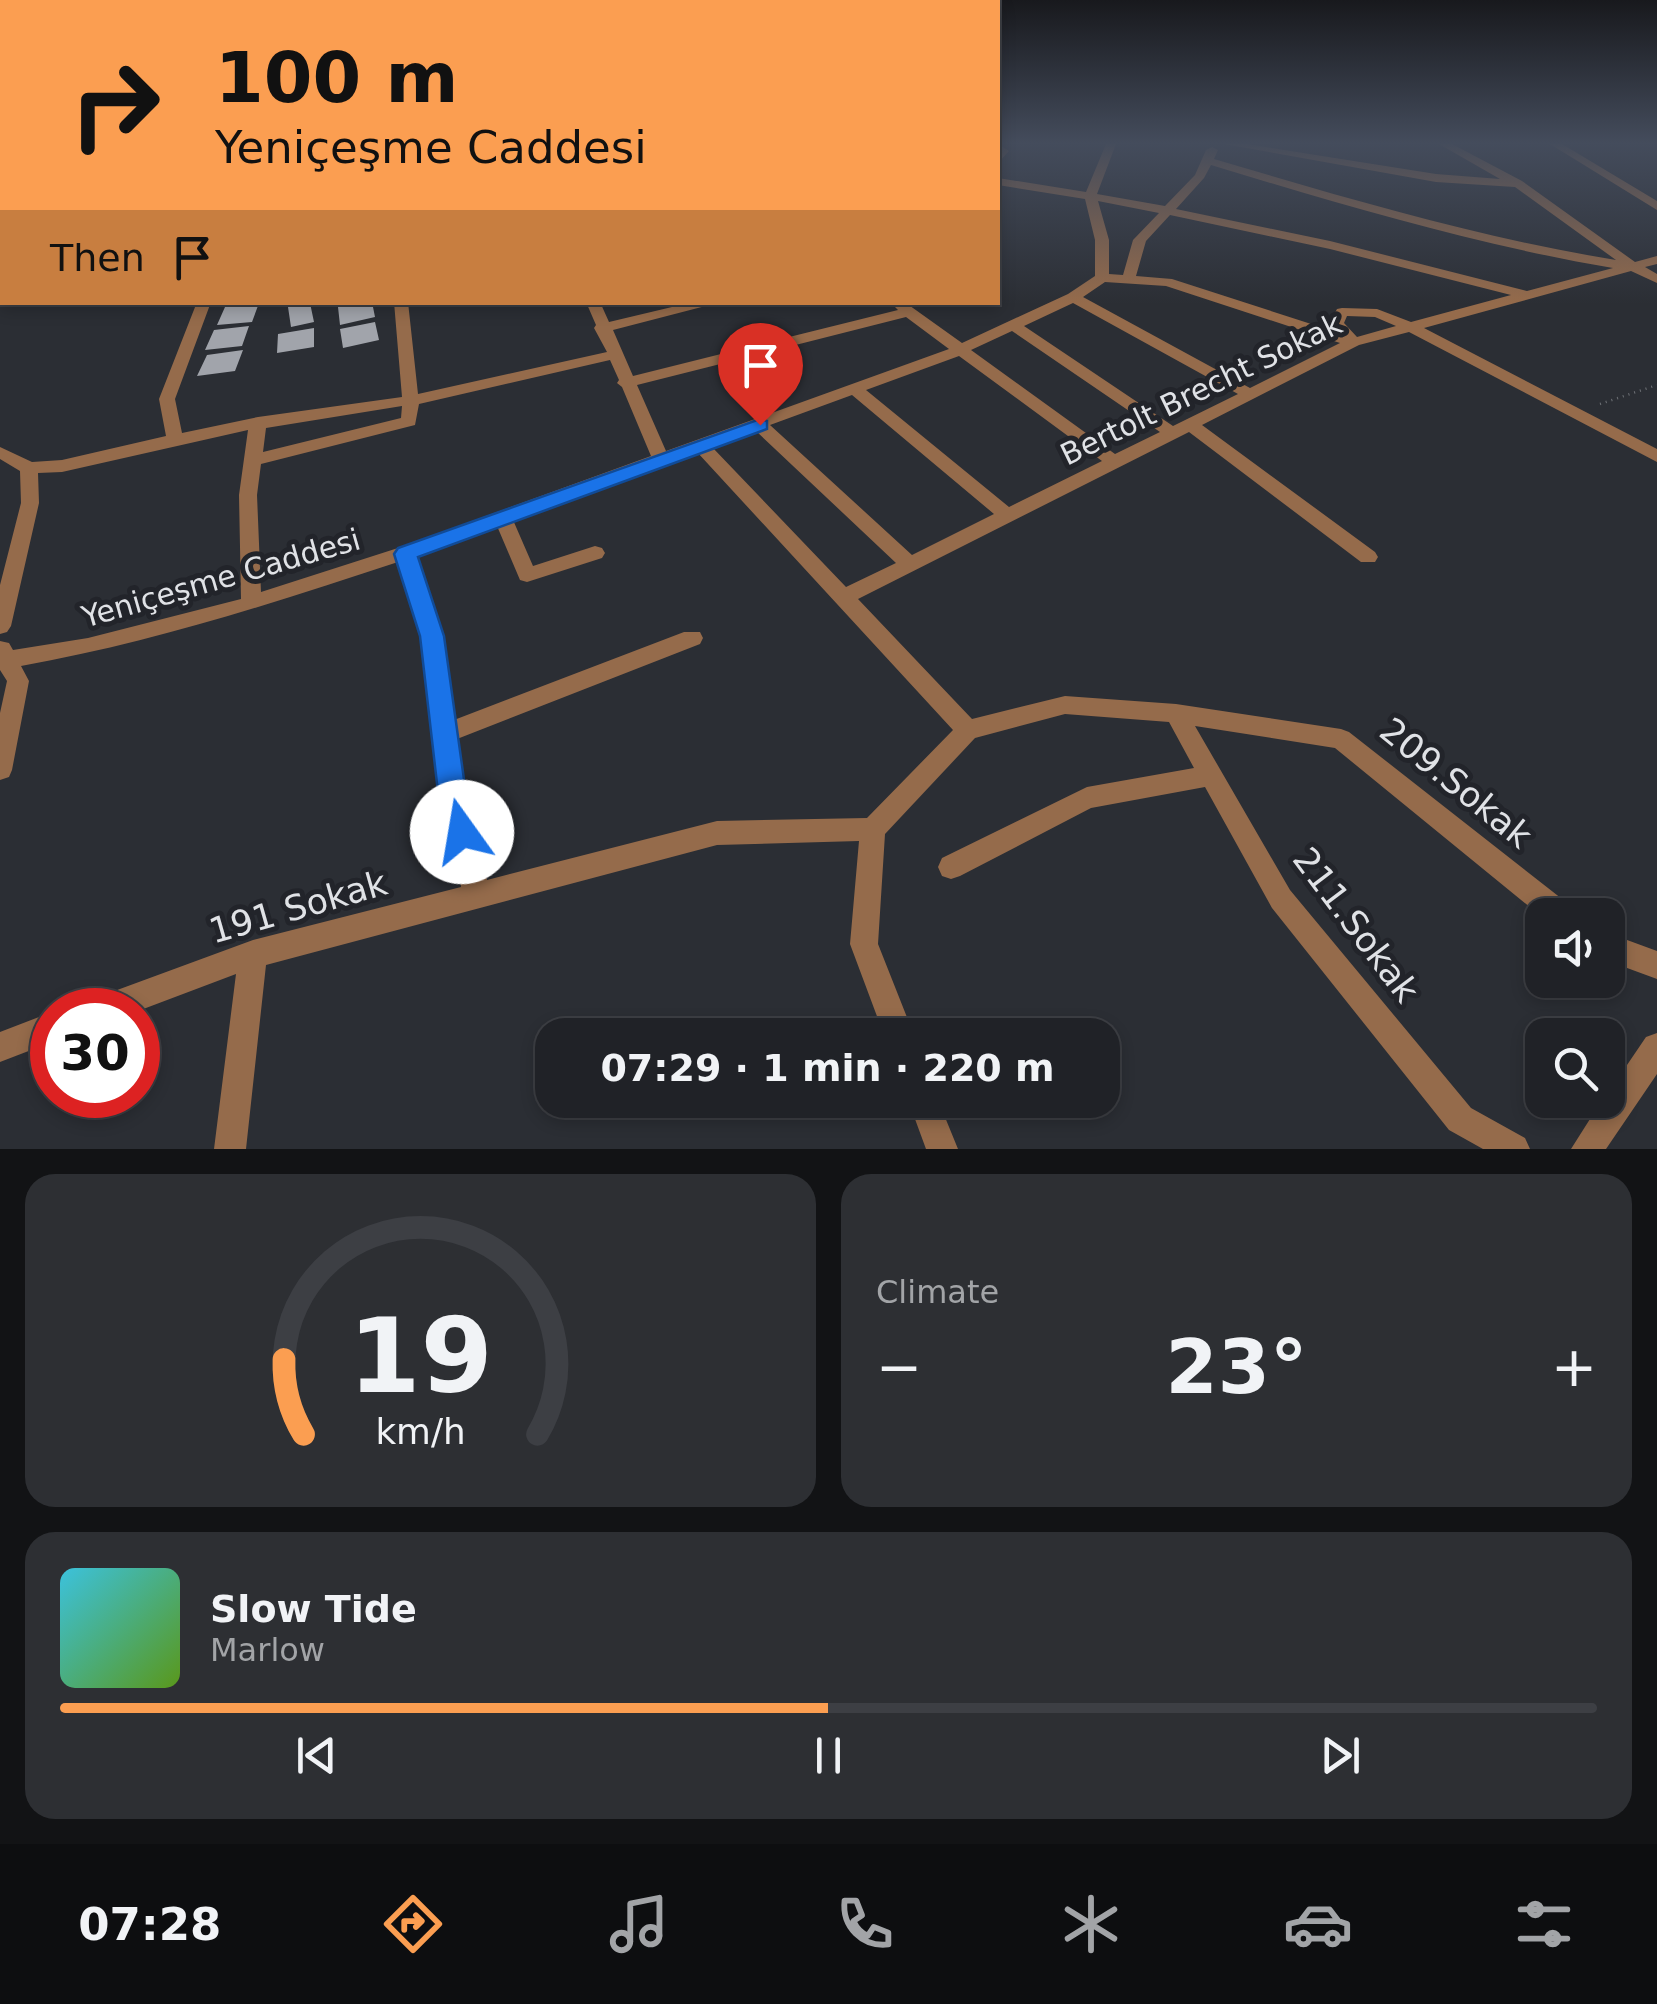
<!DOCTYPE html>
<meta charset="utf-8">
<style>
body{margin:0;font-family:"DejaVu Sans",sans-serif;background:#2d2f33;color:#f1f3f6;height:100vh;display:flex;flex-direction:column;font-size:38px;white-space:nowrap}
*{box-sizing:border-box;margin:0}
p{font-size:32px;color:#a2a4a7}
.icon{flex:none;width:55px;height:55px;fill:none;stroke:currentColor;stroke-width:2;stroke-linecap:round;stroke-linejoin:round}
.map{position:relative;height:1149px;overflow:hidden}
.side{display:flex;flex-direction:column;gap:25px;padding:25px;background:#121315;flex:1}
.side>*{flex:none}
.guide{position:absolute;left:0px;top:0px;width:1000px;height:305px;box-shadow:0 5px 15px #0003,0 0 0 2px #3d3f44;background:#fb9e51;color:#111;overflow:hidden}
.buttons{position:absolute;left:1525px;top:898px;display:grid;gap:20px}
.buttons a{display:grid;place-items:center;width:100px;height:100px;border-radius:20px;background:#202227;box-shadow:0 5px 15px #0003,0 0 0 2px #3d3f44;font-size:50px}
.speed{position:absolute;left:30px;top:988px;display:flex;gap:20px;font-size:50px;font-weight:700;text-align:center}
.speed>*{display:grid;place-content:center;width:130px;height:130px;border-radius:50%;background:#202227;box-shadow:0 5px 15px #0003,0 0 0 2px #3d3f44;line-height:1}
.speed .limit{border:15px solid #d22;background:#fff;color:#111}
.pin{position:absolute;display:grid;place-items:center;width:85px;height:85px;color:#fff;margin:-102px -42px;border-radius:50% 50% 50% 0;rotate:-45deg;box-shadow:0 0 10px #0007}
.pin .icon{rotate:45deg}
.me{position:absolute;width:110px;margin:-55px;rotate:347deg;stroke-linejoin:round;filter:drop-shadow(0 0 8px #0008)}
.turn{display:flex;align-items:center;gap:35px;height:210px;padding:0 50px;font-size:45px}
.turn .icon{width:130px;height:130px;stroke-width:2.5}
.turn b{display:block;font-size:70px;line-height:85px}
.then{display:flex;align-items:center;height:95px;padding:0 50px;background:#0003;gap:20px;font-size:38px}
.big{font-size:75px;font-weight:700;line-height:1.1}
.side .tile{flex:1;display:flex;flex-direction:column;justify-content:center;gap:15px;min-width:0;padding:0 35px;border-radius:30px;background:#2d2f33}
.side .dial{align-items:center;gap:0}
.dial svg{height:260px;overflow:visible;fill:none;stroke:#3d3f44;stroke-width:7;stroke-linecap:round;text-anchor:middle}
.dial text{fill:#f1f3f6;stroke:none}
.song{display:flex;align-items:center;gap:30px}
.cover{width:120px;height:120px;border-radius:15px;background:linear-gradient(135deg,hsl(190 70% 55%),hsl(90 70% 35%))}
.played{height:10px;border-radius:5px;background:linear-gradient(90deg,#fb9e51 50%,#3d3f44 50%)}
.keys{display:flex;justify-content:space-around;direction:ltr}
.heat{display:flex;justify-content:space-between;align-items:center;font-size:55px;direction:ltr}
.side .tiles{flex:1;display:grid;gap:25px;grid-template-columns:1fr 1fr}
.tile:last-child{grid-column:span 2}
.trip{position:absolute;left:535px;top:1018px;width:585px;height:100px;border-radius:30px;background:#202227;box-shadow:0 5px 15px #0003,0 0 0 2px #3d3f44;font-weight:700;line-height:100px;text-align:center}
.tab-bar{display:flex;height:160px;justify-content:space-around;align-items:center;background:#0d0e10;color:#a2a4a7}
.tab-bar .icon{width:70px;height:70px}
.tab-bar .active{color:#fb9e51}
.tab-bar b{font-size:45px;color:#f1f3f6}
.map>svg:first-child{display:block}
.building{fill:#a1a4ab}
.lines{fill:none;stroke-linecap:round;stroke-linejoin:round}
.path{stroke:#6e7176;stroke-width:2.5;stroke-dasharray:1 5;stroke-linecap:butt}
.street{fill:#956b4b;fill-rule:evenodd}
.secondary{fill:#cf8c58;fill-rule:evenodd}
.route{fill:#1a73e8;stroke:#114b97;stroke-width:2.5}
.labels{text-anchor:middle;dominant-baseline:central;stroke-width:10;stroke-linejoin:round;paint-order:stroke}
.street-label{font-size:30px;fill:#e0e2e6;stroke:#22242a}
.near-street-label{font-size:35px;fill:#e0e2e6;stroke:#22242a}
</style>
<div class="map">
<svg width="1657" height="1149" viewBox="0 0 1657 1149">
<rect width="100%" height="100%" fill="#2b2e34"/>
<path class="building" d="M360 302H372L375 317 340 325 338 307Z
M259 303 252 322 217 325 225 307Z
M310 303 314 322 291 327 288 307Z
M375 322 379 340 343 348 340 329Z
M249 326 242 346 205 350 214 330Z
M314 328V347L277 353 278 334Z
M243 350 235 371 197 376 207 355Z"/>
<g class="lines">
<path class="path" d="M1600 404 1657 385"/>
<path class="street" d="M998 144 1009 151 998 163Z
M1106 144H1116L1097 194 1165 206 1195 175 1206 150 1212 147 1218 150 1214 159C1346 198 1480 238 1616 260L1515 187 1436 182 1224 144H1247L1436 174 1500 179 1439 144H1452L1522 181 1635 262 1657 256V264L1645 267 1657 274V283L1631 271 1424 328 1657 449V462L1409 332 1359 345 1202 425 1375 552 1378 557 1375 562H1361L1189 432 858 599 972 719 1065 696 1176 704 1341 729 1349 732 1571 906 1575 915 1542 917 1335 748 1195 726 1290 890 1471 1108 1525 1138 1530 1149H1483L1449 1130 1272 908 1205 787 1091 808 960 876 951 879 942 876 938 867 942 858 1087 787 1194 768 1169 722 1065 714 975 738 885 834 878 944 914 1035H884L850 944 859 841 717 845 266 965 246 1149H214L236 974 138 1011 85 1010 90 1000 253 940 461 887 458 862 441 801 421 636 398 562C274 603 150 643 21 666L29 681 12 770 9 777 0 780V713L7 681 0 670V641L9 643 13 650 88 638 241 599 239 495 248 430 62 472 38 473 39 503 11 626 7 632 0 634V585L21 503 20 471 0 459V447L32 462 62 460 166 436 159 399 197 302H211L175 399 182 433 258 417 402 397 394 302H408L418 394 607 352 594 328 596 325 586 302H600L609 322 693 302H721L613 330 633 376 898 310 894 306 898 302 906 303 962 343 1068 294 1095 276V240L1085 199 998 185V178L1086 192ZM1211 165C1343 205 1477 245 1613 268L1527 291 1330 241 1176 209 1204 178ZM1098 201 1159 213 1133 240 1123 275 1109 274V240ZM1170 215 1330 249 1511 295 1411 322 1377 309 1342 308 1337 309 1329 324 1336 332 1172 279 1136 276 1146 241ZM1105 282 1166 286 1340 343 1250 388 1083 297ZM1073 303 1238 394 1173 426 1024 326ZM1347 316 1375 317 1396 326 1357 337 1344 323ZM906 317 949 349 666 451 637 385ZM1012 331 1160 432 1115 454 971 350ZM959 356 1102 461 1009 507 866 390ZM610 360 619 380 617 383 622 387 651 456 398 548 261 592 257 495 261 464 415 425 419 404ZM852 395 994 514 912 555 770 425ZM402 406 401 418 263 452 266 428ZM756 431 896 563 846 587 712 447ZM697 452 953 730 867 818 717 821 487 880 465 801 457 739 700 644 703 638 700 632H684L454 720 443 636 416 556 497 526 520 580 527 582 602 558 605 553 602 548 595 546 533 566 513 520Z
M1550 144H1562L1657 201V210Z
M0 286H2V294H0Z
M1608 933 1657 951V979L1608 961Z
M52 1012V1042L0 1062V1032Z
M1657 1033V1074L1606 1149H1571L1602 1100H1608V1093L1646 1037Z
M908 1100H938L958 1149H926Z"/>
<path class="secondary" d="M2 203V211L0 212V204Z"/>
</g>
<linearGradient id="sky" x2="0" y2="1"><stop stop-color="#18191d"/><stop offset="0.47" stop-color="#444c5c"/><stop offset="1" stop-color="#444c5c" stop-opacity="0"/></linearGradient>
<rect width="1657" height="304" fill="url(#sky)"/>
<path class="route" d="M760 419 767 421V429L418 557 444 636 467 801 477 832 472 841 462 845 452 841 439 801 420 636 394 554 398 548Z"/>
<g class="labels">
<g class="street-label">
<text transform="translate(1201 389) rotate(-26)">Bertolt Brecht Sokak</text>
<text transform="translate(221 578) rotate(-16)">Yeniçeşme Caddesi</text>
</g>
<g class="near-street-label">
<text transform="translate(1456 783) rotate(39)">209.Sokak</text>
<text transform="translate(298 907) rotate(-16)">191 Sokak</text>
<text transform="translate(1356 925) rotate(53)">211.Sokak</text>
</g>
</g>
</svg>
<div class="buttons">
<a><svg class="icon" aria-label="sound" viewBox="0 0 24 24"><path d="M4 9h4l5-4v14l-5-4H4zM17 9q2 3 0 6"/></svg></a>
<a><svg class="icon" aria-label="search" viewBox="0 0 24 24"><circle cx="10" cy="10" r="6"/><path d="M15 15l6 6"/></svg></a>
</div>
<div class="speed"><div class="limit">30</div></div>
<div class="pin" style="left:760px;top:425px;background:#d93025"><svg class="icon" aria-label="arrive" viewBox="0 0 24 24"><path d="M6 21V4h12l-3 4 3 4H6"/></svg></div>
<svg class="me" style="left:462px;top:832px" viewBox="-20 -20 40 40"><circle r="19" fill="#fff"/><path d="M0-13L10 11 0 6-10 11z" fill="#1a73e8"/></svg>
<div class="trip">07:29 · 1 min · 220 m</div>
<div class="guide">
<div class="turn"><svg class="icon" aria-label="right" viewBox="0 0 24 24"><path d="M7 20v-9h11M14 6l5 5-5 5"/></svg><div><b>100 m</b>Yeniçeşme Caddesi</div></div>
<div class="then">Then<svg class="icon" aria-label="arrive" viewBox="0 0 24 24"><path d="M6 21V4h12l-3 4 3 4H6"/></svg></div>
</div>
</div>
<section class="side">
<div class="tiles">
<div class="tile dial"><svg viewBox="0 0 100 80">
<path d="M14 69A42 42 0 1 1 86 69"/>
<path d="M14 69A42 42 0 0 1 8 46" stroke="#fb9e51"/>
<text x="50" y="56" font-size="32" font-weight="700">19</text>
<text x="50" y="72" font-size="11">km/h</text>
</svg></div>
<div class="tile"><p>Climate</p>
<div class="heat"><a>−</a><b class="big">23°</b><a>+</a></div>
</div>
<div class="tile">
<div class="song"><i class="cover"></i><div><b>Slow Tide</b><p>Marlow</p></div></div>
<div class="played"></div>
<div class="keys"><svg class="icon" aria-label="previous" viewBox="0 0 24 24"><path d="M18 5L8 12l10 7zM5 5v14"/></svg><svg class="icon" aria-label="pause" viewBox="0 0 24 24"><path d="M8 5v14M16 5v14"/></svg><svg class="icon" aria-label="next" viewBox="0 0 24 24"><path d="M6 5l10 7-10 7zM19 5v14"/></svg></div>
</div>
</div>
</section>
<nav class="tab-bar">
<b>07:28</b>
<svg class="icon active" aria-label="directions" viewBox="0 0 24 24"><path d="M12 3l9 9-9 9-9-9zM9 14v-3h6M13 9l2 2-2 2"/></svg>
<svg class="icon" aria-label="music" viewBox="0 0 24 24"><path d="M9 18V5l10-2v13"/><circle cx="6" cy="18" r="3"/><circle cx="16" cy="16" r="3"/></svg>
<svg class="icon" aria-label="phone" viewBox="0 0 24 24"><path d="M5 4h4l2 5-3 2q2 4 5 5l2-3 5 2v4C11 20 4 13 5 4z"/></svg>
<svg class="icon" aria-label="climate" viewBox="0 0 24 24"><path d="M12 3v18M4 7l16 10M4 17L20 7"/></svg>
<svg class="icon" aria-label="car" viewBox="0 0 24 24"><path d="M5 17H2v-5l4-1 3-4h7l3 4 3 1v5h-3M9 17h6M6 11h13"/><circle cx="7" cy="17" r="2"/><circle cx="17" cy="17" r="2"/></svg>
<svg class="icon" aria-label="filters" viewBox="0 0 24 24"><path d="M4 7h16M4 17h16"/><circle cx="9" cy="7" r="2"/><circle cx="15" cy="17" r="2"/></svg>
</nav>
